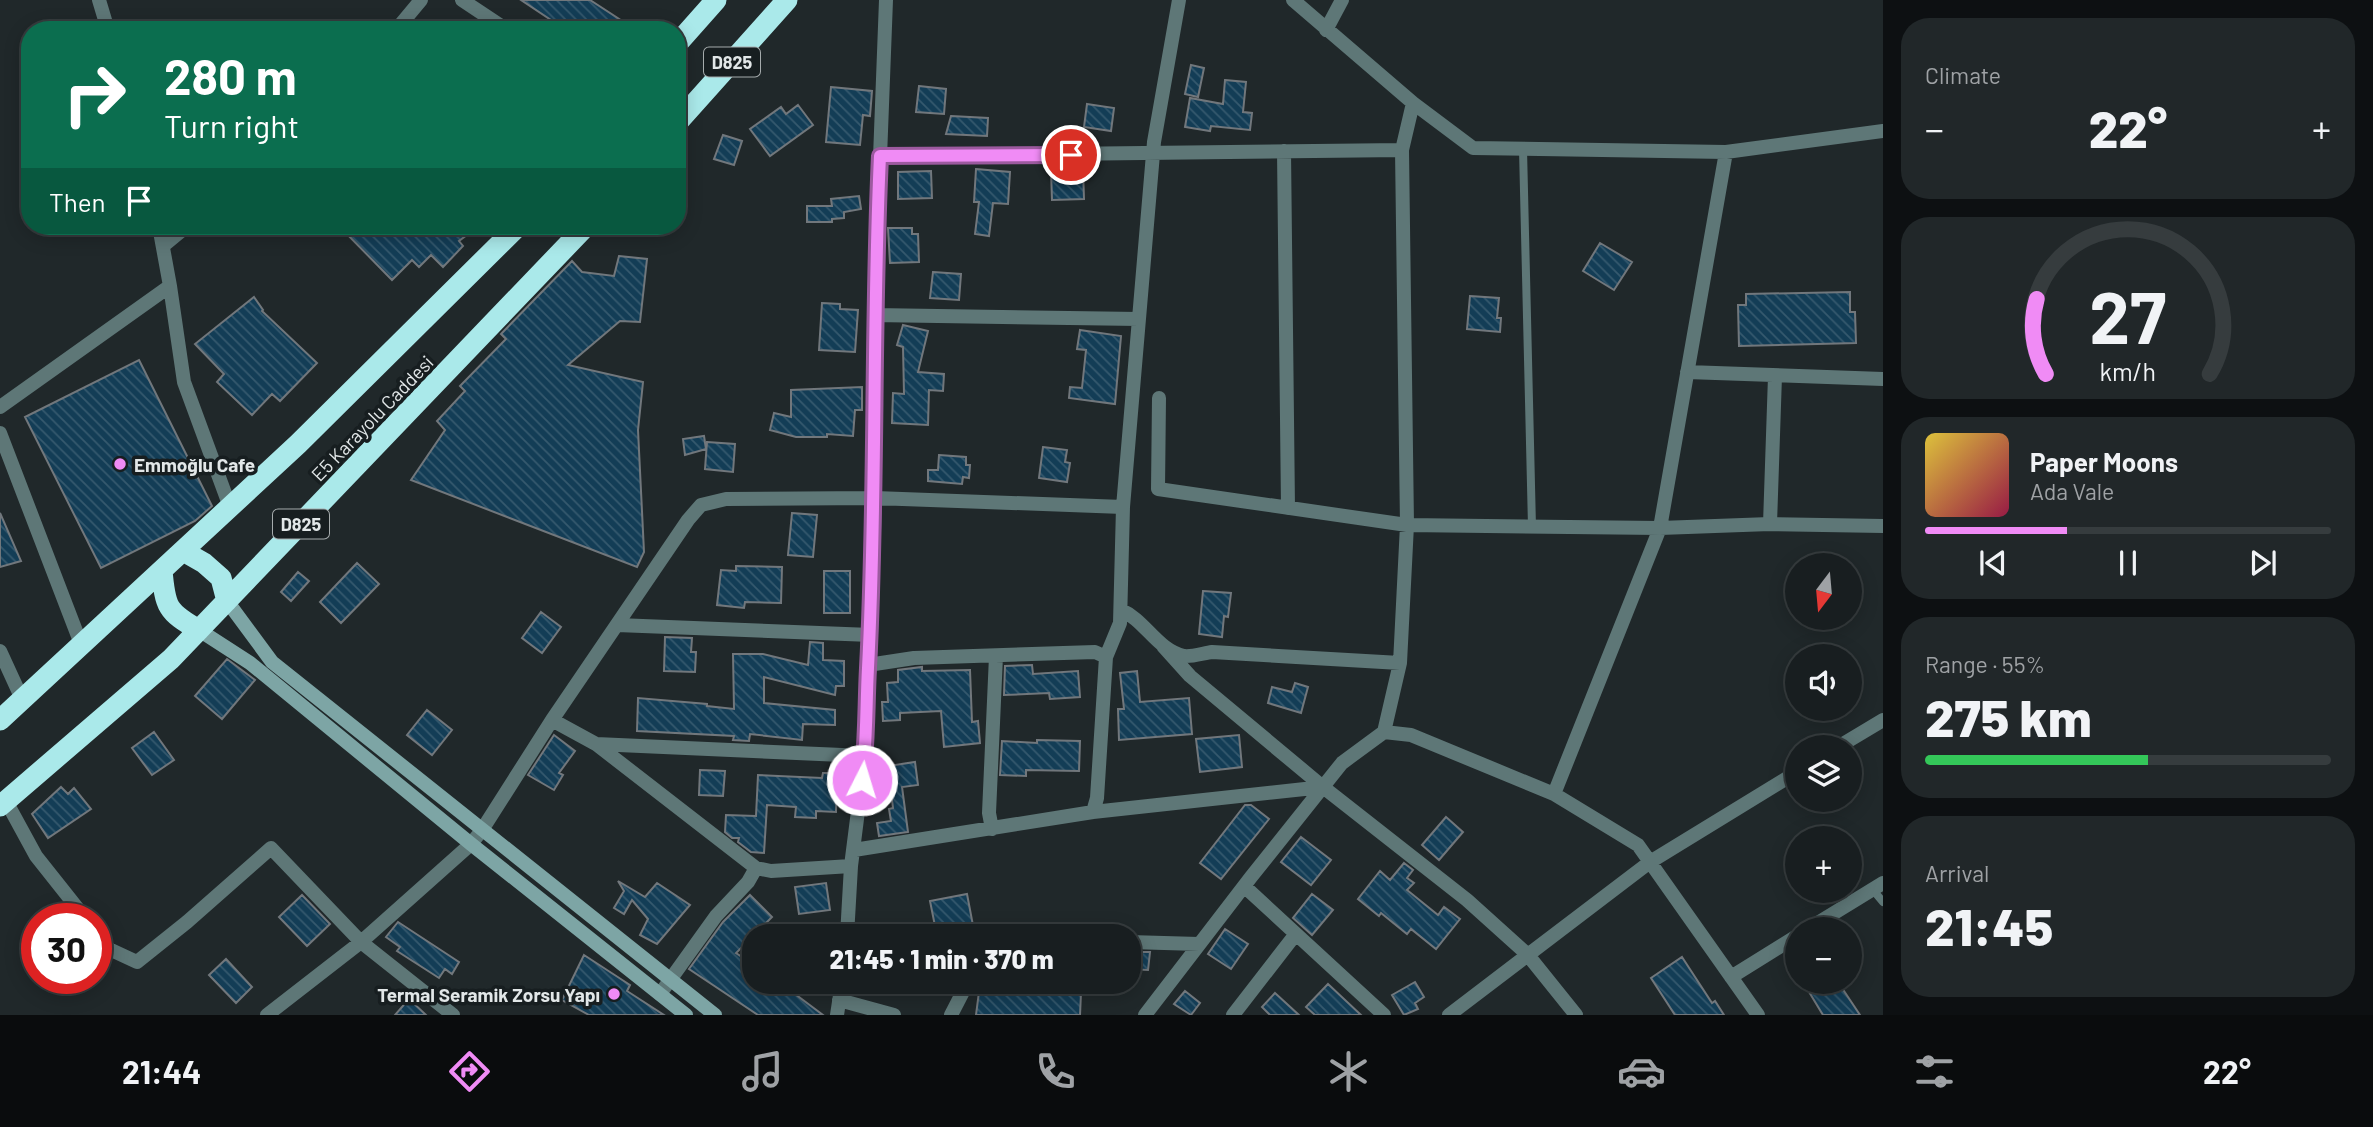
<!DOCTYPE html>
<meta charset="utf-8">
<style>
body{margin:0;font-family:Barlow,sans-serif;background:#212729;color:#f1f3f6;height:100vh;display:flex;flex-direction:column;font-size:26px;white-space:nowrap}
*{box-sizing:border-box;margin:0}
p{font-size:23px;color:#9fa2a5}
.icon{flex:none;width:38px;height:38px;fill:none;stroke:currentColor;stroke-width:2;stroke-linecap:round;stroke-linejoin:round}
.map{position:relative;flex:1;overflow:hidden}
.panel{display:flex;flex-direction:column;gap:18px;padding:18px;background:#0d1012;width:490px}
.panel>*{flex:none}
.banner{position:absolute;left:21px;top:21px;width:665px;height:214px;border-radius:28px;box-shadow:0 4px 18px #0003,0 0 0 2px #363c3e;background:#0b6e4f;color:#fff;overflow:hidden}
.needle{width:46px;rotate:196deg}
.tools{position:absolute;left:1785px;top:553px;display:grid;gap:14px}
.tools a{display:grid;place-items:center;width:77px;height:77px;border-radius:50%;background:#181e20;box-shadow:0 4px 18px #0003,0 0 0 2px #363c3e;font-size:35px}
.speed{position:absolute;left:21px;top:903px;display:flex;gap:14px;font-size:35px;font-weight:700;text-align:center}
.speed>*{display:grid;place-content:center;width:91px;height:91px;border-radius:50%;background:#181e20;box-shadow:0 4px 18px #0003,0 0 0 2px #363c3e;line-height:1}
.speed .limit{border:10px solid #d22;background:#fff;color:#111}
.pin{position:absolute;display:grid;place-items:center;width:60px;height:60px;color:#fff;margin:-30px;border:4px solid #fff;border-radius:50%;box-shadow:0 2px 7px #0007}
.me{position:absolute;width:77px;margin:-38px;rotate:5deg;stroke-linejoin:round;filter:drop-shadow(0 0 5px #0008)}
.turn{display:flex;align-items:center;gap:24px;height:147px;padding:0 28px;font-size:32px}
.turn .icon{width:91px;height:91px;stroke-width:2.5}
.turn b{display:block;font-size:49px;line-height:60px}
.then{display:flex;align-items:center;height:66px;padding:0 28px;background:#0003;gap:14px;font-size:26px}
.big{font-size:52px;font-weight:800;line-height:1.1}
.panel .tile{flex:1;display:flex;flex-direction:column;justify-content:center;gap:10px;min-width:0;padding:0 24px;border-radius:28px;background:#212729}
.panel .dial{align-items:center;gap:0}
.dial svg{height:182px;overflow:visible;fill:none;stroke:#363c3e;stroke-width:7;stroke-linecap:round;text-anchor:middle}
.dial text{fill:#f1f3f6;stroke:none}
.song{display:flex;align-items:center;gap:21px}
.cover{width:84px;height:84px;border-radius:10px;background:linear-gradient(135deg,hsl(50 70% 55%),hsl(340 70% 35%))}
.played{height:7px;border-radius:4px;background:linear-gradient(90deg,#f08bf5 35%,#363c3e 35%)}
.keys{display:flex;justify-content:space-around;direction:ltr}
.heat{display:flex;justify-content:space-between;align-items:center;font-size:38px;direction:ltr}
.charge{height:10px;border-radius:5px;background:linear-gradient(90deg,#34c759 55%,#363c3e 0)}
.trip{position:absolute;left:742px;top:924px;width:399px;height:70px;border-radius:28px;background:#181e20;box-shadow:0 4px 18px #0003,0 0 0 2px #363c3e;font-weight:800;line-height:70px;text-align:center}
.tab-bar{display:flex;height:112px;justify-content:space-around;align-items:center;background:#0a0c0d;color:#9fa2a5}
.tab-bar .icon{width:49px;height:49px}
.tab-bar .active{color:#f08bf5}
.tab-bar b{font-size:32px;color:#f1f3f6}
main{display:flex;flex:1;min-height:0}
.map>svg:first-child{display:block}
.building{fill:url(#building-back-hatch);stroke:#71777c;stroke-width:2}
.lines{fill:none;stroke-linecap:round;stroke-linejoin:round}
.lane{stroke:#5e7777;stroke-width:8}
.street{stroke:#5e7777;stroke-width:14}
.secondary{stroke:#7da5a5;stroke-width:14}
.highway{stroke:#aae9ea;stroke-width:21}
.route-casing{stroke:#9c5a9f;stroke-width:18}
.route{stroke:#f08bf5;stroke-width:12}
.poi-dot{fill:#f08bf5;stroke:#171e20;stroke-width:2.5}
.labels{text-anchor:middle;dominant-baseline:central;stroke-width:7;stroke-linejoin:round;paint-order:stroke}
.shield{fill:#171e20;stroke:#a5abac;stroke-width:2}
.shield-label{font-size:18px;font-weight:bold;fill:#e2e7e8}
.street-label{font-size:19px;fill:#e2e7e8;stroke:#171e20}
.poi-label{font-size:19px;font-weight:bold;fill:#e2e7e8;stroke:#171e20;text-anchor:start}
</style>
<main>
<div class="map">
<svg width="1883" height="1015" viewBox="0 0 1883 1015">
<defs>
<pattern id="building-back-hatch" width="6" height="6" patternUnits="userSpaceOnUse" patternTransform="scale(1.75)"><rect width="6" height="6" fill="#133d56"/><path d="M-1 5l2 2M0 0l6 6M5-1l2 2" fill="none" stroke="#35596e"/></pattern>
</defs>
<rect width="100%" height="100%" fill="#20282a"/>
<path class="building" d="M521 0H590L636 30H566Z
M1191 65 1204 68 1198 97 1185 94Z
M1225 80 1246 82 1243 112 1252 113 1250 130 1211 126 1210 131 1185 127 1190 98 1223 104Z
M919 86 946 89 944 114 916 112Z
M831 87 872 91 870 116 863 115 860 145 826 142Z
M1087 104 1114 108 1111 131 1084 127Z
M798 105 813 125 770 156 750 129 781 107 786 114Z
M951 116 988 118 987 136 946 134Z
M723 135 742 141 734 165 714 159Z
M976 169 1010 172 1008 204 993 203 989 236 975 234 979 202H974Z
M1083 169 1084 199 1052 200 1051 170Z
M931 171 932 198 898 199V172Z
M859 196 861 209 844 212V218L832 219V222H807V206H832L831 199Z
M339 226H479L459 241 463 246 443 267 431 255 419 267 412 260 392 280Z
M888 228H912V234H918L919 262 890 263Z
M1600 243 1632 262 1614 290 1583 271Z
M619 256 647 259 640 322 620 321 568 365 643 382 638 430 644 552 637 567 411 480 445 430 437 421 465 391 460 386 506 339 501 334 572 261 582 272 614 276Z
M933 272 961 274 959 300 930 298Z
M1850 292V312H1855L1856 343 1739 346 1738 305H1746V294Z
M1470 296 1499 298 1497 318H1501L1500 332 1467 329Z
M254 297 263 310 262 311 317 363 280 401 272 394 252 415 217 382 224 374 195 344Z
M822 303 840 304V309L858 310 855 352 819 350Z
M903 325 928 331 918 372 944 374 943 391 929 390 928 425 892 423 893 393 904 394 903 347 897 345Z
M1080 330 1121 336 1115 404 1069 398 1070 387 1082 388 1086 350 1077 349Z
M139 360 212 506 195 521 101 568 25 417Z
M862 387V410H855L853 436 827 434V437H796L770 430 774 413 791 417V390Z
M704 436 706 449 685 455 683 439Z
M707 442 735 444 733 472 705 469Z
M1043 447 1067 450 1065 462 1070 463 1067 482 1039 478Z
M939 455 966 457V465H970L969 478 963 477 962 484 928 481V470H938Z
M0 513 21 561 0 567Z
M792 513 817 515 813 557 788 555Z
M357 563 379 584 341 623 320 602Z
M736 566 782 567 781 603 745 602 744 608 717 605 721 570 736 571Z
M824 571H850V613H824Z
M298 572 309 581 291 601 281 592Z
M1203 591 1231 593 1228 617 1224 616 1222 637 1199 634Z
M541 612 561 627 542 653 522 638Z
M665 637 692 638 691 652H696L695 672 664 671Z
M810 642 823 643V660L844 661V686H836L835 695 764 677V703L835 710V725L803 724 802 740 750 734 749 741 733 740 734 736 637 731 638 698 707 704V706L734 709 733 654H763L808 665Z
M227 659 255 680 222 719 195 696Z
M1032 665 1033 674 1078 671 1080 697 1050 699 1049 693 1004 695 1005 666Z
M922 667V671L970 670 972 722 978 721 980 743 944 747 941 711 900 713V720L883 721 882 702H888L887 683 898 682V670Z
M1137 671 1140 702 1189 698 1192 734 1119 740 1118 709H1124L1120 673Z
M1295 683 1308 687 1301 713 1268 703 1272 687 1292 692Z
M427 710 452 730 432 755 407 735Z
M154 732 174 760 152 775 132 748Z
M554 735 575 751 559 773 563 775 554 790 528 775Z
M1239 735 1242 767 1200 772 1196 739Z
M1037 740 1080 741 1079 771 1026 770V776L1000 775 1002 741 1037 743Z
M915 762 918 785 902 787 908 832 879 836 877 823 891 821 889 809 893 808 888 766Z
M700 770 725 771 723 796 699 795Z
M823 773H837L836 812 816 811V818L795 817 796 807 767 805 764 853 751 852 738 842 739 838H732L725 832 726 815 756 816 758 775 822 778Z
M61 787 68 794 74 788 91 809 48 838 32 814Z
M1245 805H1251L1269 819 1221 879 1200 863Z
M1446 817 1463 832 1439 860 1422 845Z
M1301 837 1331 860 1311 885 1281 862Z
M1404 863 1413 870 1407 878 1414 883 1407 890 1438 915 1444 907 1460 919 1436 949 1411 929 1407 934 1381 913 1379 916 1358 899 1380 871 1390 880Z
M618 881 645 897 657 883 690 905 657 944 640 935 648 919 632 900 624 914 614 908 624 891Z
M826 883 830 910 799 914 795 887Z
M967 894 975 936H937L930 901Z
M1312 894 1333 910 1312 935 1293 918Z
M302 895 330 924 307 946 279 917Z
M750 895 772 917 736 953 754 965V982H779L823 1015H758L689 969 723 922Z
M398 922 459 962 452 974 445 969 439 978 397 951 400 947 386 937Z
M1225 929 1248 944 1231 969 1208 954Z
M1129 952H1150L1148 970 1129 969Z
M584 955 630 985 627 991 664 1015H589L562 1000Z
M1682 957 1712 1003 1715 1001 1724 1015H1675L1651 978Z
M226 959 252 987 236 1003 209 975Z
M990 982H1055L1054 991 1081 993 1080 1015H976L980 984 990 986Z
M1415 982 1424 997 1415 1003 1418 1009 1404 1015 1392 995Z
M1803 982H1838L1860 1015H1823Z
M1328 984 1361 1015H1315L1306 1007Z
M1185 991 1200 1003 1191 1015 1174 1004Z
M1275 993 1299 1015H1270L1262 1007Z
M409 999 426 1015H395Z"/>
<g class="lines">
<path class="lane" d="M1523 149 1532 527
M1873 890 1883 902"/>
<path class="street" d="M99 0 108 30
M462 0 507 30
M1293 0 1413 103 1473 148 1726 152 1883 131
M396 30 421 0
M1326 30 1342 0
M1284 151 1288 508
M880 156 1402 150
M164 245 187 226
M170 286 184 382 230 507
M874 315 1139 319
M1687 372 1883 379
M1159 398 1158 489 1407 525 1660 528 1770 524 1883 526
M0 407 170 286 159 226
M0 433 81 644
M1770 524 1775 376
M1121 610C1145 620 1157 650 1184 656 1192 657 1204 653 1212 652L1400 663
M617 625 871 635
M1163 646 1190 676 1323 787 1467 900 1527 954 1576 1015
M0 651 22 699
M1106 657 1120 623 1123 507 1154 142 1179 0
M868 665 914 658 1095 652 1106 657 1097 798 1093 812
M552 720 596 744 756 868 771 871 851 866
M1384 732 1400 663 1407 525 1402 150 1413 103
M596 744 865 756
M1838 747 1883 720
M1554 794 1660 528 1726 152
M6 801 36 856 86 919
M992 829 989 813 996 656
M854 850 1093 812 1323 787
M1244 886 1384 1015
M1808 929 1883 883
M96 932 109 949 137 962 187 922 271 848 361 942 453 1015
M847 936 851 866 865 756 871 635 875 498 874 315 886 0
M1129 942 1199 944
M1731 977 1797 936
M660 994 716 916 748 882 756 868
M839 1000 894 1015
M267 1015 361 942 471 844 482 830 552 720 688 520 701 505 726 499 875 498 1123 507
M837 1015 842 982
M951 1015 968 982
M1145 1015 1251 877 1342 763 1384 732 1411 735 1554 794 1638 845 1758 1015
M1233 1015 1295 935
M1449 1015 1650 862 1797 772"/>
<path class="secondary" d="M227 601 272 662 715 1015
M199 630 250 663 471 844 686 1015"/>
<path class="highway" d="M677 44 716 0
M677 123 787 0
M183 551 204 563 221 578 227 601
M162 570C165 607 167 612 199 630
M0 720 298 444 518 226
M0 806 171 659 586 226"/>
</g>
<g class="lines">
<defs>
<path id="route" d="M862 780C867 743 866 705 868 668 877 497 872 327 880 156L1071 155"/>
</defs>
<use href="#route" class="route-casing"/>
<use href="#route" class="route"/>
</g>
<g class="poi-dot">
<circle cx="120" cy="464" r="7"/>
<circle cx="614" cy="994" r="7"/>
</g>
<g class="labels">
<g class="shield">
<rect x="704" y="47.5" width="56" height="29" rx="5"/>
<rect x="273" y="509.5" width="56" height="29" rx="5"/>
</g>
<g class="shield-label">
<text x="732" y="62">D825</text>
<text x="301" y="524">D825</text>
</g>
<g class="street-label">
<text transform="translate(372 418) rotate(-46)">E5 Karayolu Caddesi</text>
</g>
<g class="poi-label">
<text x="134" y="464">Emmoğlu Cafe</text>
<text x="600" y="994" text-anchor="end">Termal Seramik Zorsu Yapı</text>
</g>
</g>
</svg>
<div class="tools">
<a><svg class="needle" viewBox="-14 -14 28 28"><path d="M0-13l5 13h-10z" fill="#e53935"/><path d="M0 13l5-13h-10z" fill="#9fa2a5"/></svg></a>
<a><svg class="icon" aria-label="sound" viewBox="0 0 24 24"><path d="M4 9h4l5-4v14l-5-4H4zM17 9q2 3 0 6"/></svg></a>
<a><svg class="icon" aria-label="layers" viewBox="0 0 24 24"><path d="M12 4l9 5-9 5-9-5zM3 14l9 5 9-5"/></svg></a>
<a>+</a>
<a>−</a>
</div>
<div class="speed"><div class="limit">30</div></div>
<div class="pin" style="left:1071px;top:155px;background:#d93025"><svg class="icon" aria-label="arrive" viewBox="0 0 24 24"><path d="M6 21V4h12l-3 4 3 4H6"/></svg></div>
<svg class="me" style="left:862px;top:780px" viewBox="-20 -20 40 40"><circle r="17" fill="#f08bf5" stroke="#fff" stroke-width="3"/><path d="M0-11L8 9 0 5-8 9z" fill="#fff"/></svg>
<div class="trip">21:45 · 1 min · 370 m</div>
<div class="banner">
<div class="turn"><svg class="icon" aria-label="right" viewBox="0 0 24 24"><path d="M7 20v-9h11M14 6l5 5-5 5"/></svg><div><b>280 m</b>Turn right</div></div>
<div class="then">Then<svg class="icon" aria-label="arrive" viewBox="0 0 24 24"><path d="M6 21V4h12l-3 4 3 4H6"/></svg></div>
</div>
</div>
<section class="panel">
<div class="tile"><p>Climate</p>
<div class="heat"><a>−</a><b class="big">22°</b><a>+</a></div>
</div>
<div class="tile dial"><svg viewBox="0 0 100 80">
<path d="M14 69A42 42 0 1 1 86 69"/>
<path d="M14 69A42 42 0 0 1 10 36" stroke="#f08bf5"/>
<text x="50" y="56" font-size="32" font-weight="700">27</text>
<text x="50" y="72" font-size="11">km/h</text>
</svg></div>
<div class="tile">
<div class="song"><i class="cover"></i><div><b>Paper Moons</b><p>Ada Vale</p></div></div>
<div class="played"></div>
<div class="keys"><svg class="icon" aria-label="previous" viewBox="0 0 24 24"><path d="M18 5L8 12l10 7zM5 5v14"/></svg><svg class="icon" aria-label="pause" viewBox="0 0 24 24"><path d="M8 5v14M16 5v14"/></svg><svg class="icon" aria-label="next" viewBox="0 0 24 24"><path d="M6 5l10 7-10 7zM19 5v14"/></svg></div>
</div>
<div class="tile"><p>Range · 55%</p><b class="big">275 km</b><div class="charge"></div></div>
<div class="tile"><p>Arrival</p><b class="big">21:45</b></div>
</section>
</main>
<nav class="tab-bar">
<b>21:44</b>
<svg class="icon active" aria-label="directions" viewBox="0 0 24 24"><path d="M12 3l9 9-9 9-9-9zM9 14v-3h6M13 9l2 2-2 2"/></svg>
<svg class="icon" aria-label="music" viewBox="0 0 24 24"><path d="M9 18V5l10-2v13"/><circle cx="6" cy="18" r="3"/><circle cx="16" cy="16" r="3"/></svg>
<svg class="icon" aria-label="phone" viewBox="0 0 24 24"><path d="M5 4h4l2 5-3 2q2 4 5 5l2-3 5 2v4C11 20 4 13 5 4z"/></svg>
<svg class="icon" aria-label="climate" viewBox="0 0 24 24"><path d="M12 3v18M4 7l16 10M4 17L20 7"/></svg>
<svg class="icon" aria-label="car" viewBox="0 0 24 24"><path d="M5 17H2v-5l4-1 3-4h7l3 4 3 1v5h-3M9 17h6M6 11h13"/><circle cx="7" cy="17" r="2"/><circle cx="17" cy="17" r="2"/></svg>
<svg class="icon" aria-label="filters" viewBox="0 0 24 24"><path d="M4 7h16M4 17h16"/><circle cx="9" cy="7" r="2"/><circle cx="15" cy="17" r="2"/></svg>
<b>22°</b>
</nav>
